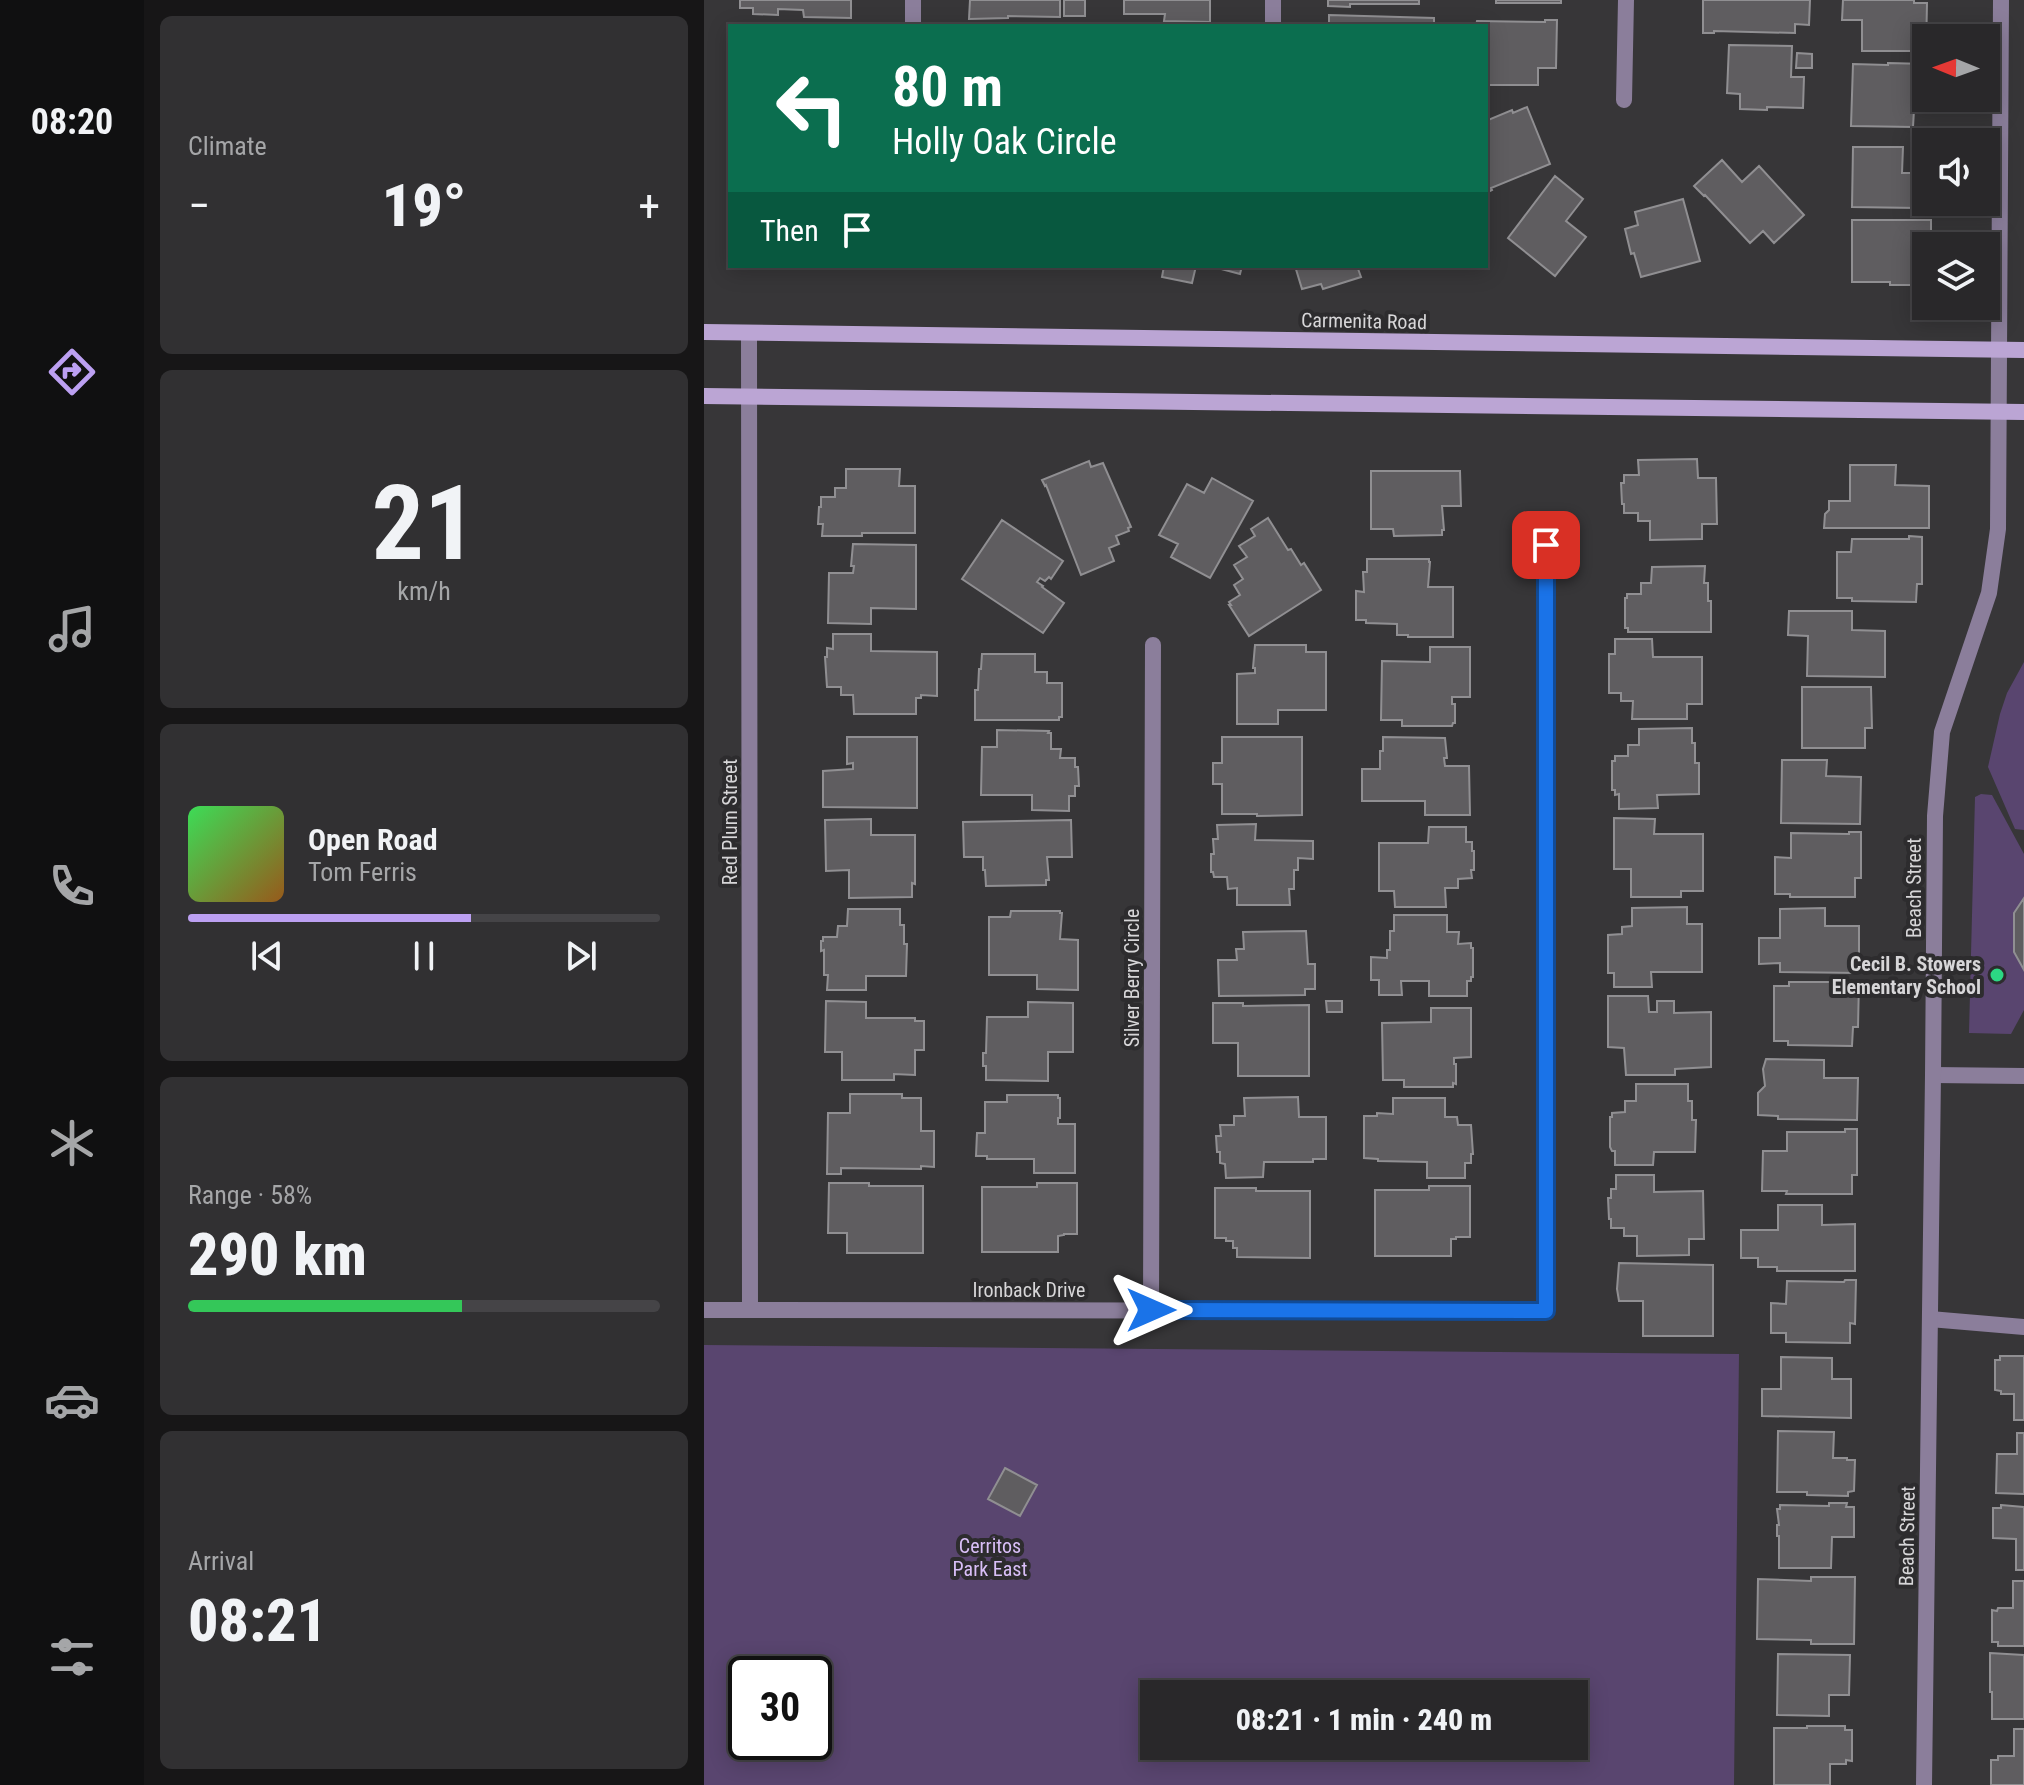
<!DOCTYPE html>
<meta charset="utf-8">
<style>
body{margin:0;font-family:"Roboto Condensed",sans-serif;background:#313032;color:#f1f3f6;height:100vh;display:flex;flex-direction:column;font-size:30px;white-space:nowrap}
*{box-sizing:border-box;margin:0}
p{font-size:26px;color:#a5a6a8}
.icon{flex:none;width:44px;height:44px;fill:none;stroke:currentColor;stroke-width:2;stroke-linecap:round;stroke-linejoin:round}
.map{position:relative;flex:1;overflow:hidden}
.panel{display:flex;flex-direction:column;gap:16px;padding:16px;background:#171617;width:560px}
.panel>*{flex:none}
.banner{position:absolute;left:24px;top:24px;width:760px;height:244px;border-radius:0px;box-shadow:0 4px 20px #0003,0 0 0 2px #454447;background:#0b6e4f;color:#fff;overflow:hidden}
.needle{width:52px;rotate:271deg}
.buttons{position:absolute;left:1208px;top:24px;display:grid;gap:16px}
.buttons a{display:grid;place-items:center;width:88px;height:88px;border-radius:0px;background:#29282a;box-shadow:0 4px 20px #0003,0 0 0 2px #454447;font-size:40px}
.speed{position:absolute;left:24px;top:1656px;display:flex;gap:16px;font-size:40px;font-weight:700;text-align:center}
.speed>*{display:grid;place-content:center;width:104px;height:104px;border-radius:50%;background:#29282a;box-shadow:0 4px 20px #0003,0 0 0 2px #454447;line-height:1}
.speed .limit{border:4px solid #111;border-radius:12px;background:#fff;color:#111}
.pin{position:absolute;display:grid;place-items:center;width:68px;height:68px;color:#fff;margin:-34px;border-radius:16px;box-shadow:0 4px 12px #0006}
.me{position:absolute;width:88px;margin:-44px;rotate:90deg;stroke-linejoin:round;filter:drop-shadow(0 0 6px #0008)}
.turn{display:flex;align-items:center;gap:28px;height:168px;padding:0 32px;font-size:36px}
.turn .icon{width:104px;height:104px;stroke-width:2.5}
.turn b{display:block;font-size:56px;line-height:68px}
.then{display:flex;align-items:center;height:76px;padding:0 32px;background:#0003;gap:16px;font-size:30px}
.big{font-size:60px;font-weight:800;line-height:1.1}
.panel .card{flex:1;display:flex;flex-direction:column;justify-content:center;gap:12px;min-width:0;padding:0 28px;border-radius:12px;background:#313032}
.panel .dial{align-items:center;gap:0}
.dial b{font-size:104px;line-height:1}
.song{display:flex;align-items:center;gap:24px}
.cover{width:96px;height:96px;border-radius:12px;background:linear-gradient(135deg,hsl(130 70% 55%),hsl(30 70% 35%))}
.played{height:8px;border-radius:4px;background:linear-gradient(90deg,#bca0f2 60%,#454447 60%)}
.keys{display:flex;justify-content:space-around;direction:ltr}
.heat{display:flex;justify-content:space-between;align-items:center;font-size:44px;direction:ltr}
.charge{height:12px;border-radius:6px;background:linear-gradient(90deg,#34c759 58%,#454447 0)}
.trip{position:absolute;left:436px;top:1680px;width:448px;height:80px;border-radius:0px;background:#29282a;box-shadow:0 4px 20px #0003,0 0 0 2px #454447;font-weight:800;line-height:80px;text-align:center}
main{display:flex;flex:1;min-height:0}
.tab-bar{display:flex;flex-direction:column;width:144px;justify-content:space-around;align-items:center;background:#101011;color:#a5a6a8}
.tab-bar .icon{width:56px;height:56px}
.tab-bar .active{color:#bca0f2}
.tab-bar b{font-size:36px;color:#f1f3f6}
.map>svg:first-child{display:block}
.green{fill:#59456f;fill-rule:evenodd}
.building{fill:#5f5d60;stroke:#908f92;stroke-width:2}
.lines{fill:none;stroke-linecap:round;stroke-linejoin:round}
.service{stroke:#8b7e9b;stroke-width:16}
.minor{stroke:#8b7e9b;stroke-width:16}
.secondary{stroke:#bba5d4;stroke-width:16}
.route-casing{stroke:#114b97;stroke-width:20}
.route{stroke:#1a73e8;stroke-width:14}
.poi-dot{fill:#2cd884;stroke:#2d2c2e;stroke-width:3}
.labels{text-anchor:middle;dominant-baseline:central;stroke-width:8;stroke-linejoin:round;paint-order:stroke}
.street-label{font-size:20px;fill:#d7d6d8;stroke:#2d2c2e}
.poi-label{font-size:20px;font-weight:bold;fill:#d7d6d8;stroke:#2d2c2e;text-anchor:end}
.park-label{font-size:20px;fill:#d9bff7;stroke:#2d2c2e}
</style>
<main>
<nav class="tab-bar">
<b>08:20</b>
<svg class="icon active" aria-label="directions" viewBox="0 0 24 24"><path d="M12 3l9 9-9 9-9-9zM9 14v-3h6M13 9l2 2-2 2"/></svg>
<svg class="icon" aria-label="music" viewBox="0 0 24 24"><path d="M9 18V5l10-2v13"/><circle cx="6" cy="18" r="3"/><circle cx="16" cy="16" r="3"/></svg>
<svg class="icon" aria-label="phone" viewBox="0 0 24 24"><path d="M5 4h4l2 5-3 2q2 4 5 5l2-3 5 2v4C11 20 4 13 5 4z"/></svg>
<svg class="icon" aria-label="climate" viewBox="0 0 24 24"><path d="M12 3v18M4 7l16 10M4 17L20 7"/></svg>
<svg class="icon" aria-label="car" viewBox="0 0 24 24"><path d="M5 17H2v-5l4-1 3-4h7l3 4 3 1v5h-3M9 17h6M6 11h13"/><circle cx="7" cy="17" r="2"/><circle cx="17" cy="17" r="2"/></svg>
<svg class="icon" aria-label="filters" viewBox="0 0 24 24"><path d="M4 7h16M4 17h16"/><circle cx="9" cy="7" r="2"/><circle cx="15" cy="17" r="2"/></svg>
</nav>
<section class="panel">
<div class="card"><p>Climate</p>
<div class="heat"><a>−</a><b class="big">19°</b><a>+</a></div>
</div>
<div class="card dial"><b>21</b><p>km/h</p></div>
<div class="card">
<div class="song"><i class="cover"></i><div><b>Open Road</b><p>Tom Ferris</p></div></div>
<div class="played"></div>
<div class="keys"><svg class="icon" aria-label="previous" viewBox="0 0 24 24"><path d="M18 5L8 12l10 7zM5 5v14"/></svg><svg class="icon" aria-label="pause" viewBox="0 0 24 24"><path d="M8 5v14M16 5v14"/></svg><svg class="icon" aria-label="next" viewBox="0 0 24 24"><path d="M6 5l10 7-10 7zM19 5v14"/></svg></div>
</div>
<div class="card"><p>Range · 58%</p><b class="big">290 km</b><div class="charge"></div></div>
<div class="card"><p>Arrival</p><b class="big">08:21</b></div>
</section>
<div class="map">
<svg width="1320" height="1785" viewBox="0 0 1320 1785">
<rect width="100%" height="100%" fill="#373638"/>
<path class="green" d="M1320 662V830L1311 829 1284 767 1296 714 1303 693Z
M1277 794 1288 795 1320 854V898L1310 913 1320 970V1010L1307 1034 1265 1033 1271 797Z
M0 1345 1035 1354 1030 1785H0ZM42 1674H110V1742H42ZM450 1694H870V1746H450Z"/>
<path class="building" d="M36 0H147V18L100 17 99 10 74 9V15L49 14V8H36Z
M266 0H356V17L304 16V18L265 19Z
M360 0H381V16H360Z
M420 0H506V22L460 21 461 14H420Z
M624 0H715V4H646V7L624 6Z
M792 0H857V3H792Z
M999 0H1106L1105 25 1091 24V33L1010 31V33H999Z
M1139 0H1210V3H1223L1222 51H1158V20H1138Z
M625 15 730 18V26H625Z
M841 20H853L852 68H834V85H782V26H772L773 21 841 22Z
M1025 45 1088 46 1087 77H1100L1099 108 1063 107V110L1036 109V94L1023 93Z
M1093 53 1108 54V68H1092Z
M1184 63 1222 64V98H1229V110H1210L1209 127 1147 126 1149 64 1184 65Z
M823 107 846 164 787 188 788 190 782 193V124L785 123 784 120 808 110 809 113Z
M1149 147H1199L1198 173H1222V202H1227V211H1213V208L1148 207Z
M1018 160 1038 182 1055 166 1100 215 1070 243 1059 231 1046 243 1001 195 1000 196 990 186Z
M851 176 879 199 862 221 882 237 851 276 804 238Z
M979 199 996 261 937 277 930 253 927 254 921 229 934 225 931 212Z
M1148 220H1227V246H1222V270H1213V285H1186V282H1148Z
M460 266H492L488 283 458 277Z
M506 266H538L536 274Z
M591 266H653L657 277 619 289 617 284 598 289Z
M993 459 994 478H1012L1013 524H998V539L946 540V521H934V513H920V504H918L917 483H920V475H935L934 460Z
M385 461 387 467 399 463 427 527 424 528 425 531 412 536 415 544 405 548 410 561 377 575 342 485 341 486 338 480Z
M1146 465H1192L1191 485 1225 486V528H1120L1121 514 1125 510V501H1146Z
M142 469H196L195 486H211V533H158V536H118L119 524H114L115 507H117V497H131V488H142Z
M667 471H756L757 506H738L740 530H738V535L690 536 689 529H667Z
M508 478 549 501 506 578 467 557 474 544 455 535 483 484 500 493Z
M564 518 584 550 587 549 597 565 600 563 617 590 545 636 525 605H527L525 602 536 595 530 585 539 579 530 565 543 557 535 546 551 536 547 529Z
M298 520 359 561 347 579 345 577 341 581 336 578 333 582 339 586 338 587 360 603 339 633 258 579Z
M1205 536 1218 537V584H1213L1212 602 1148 601V598H1133V552H1147L1148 539H1205Z
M149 544 212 545V609L167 608V624L124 623 125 573H149L150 566H147Z
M663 559H725V562H726L724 587H749V637H704V635H693V624L662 623V620H652V591L660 592 659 572H663Z
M1001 566 1000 583H1004V601H1007V632H924V628H921V598H923V594H937V583H947L948 567Z
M1085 611H1148V630L1181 631V677L1103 676 1104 636 1084 635Z
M129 634H167V651L233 652V696L217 695V698H212V714H150L149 695H137V687H123L121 657H123V648L129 649Z
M911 639H948L949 657H998V704H983V719H928L929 701H917V693H905V654H911Z
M551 645H602V652H622V710H574V724H533V674L551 673V668H549Z
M726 647H766V697H748V704H751V723H749L748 726H698V720H677L678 661 726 662Z
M278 654H331V672H343V683H358V717H355V720H271V690H274L275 669H277Z
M1098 687H1167L1168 728H1161V748H1098Z
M988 728V743H991V763H995V794L953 795 954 808 915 809V794L911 795V790H908V761H911V756H924V745H935V729Z
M293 730 345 731 344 733H347V749H357L356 758H371V767H374L375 786H371V796H365V811L328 810V795H277L278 747H293Z
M143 737H213V808L119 807V771L149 769V763L143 764Z
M518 737H598V815L553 816V814H518V784H509V763H518Z
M679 737 741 738 743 758H740L741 766H765L766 815H721V801H658V769H676V751H679Z
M1078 760H1123L1122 776 1157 777 1156 824 1077 823Z
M910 818 951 819 950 834H999V891H977V897H927V869H910Z
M167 819V835H211V884L208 883V897L145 898V870L122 871 121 820Z
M367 820 368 857H343L345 880H342V885L282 886 281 870H279V857H260L259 822Z
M552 824 551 840 609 841V859L594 858V870H590V889H585L586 905H533V888L524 889 523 877H510L509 872H507V854H510L509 839H514L513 825Z
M725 827H762V842H768V851H770V870H767L768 878 754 879V888H741L742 907H691L690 891H675V843H724Z
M1145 832H1157V878H1151V897H1086V894H1071V857L1087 858V833L1145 834Z
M1320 898V970L1310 952V913Z
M983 907V924H998V972H947L948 987H910V973H904V935L918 934V927L928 926V908Z
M1121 908V926H1155V973L1076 972V963L1055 964V938H1076V909Z
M144 909H196V925H200V944H203L202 976H162V990H123L124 975H120V950L117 951V941H119V937H133L134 926H143Z
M307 911H356V913H358L356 939 374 940V990L333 989V975H285V917H306Z
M690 915H743V932H755L754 944 767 943V948H769V977H767V981H763V996H725V981H697L698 995H675V980H667V957L683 958V950H686V931H690Z
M602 931 604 964H611V989H601V995L515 996 514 960H533L532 949H540L539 932Z
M1085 982H1155L1154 1027H1149L1148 1046 1084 1045V1041H1070V986H1085Z
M904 996H944L945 1012H953V1001H970V1013L1007 1012V1067L971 1069V1075H922L920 1048 904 1047Z
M122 1001 162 1002V1018H211V1021H220V1050H211V1075L190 1074V1080H138V1052H121Z
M622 1001H638V1012H623Z
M324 1002 369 1003V1052H344V1081L282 1080V1066H279V1053H282L283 1017H324Z
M509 1003H539V1006L605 1005V1076H534V1043H509Z
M727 1008H767V1057L750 1058V1064H752V1084L749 1083V1087H700V1080H679L678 1023 727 1022Z
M1062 1059 1120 1060V1078H1154L1153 1120 1074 1119V1116L1054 1115V1093L1061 1086 1059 1069Z
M932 1084H984V1101H988V1120H992L991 1152H950L949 1165H911V1151H908L906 1147V1117H908V1113L921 1112V1101H932Z
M146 1094H198V1098H217V1131H230V1167L217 1166V1169L137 1168V1174H123L124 1113H146Z
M303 1095H354V1098H356V1118H354V1124H371V1173H330V1159H283V1156H272L273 1133H281V1102H303Z
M594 1097 595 1117H622V1159H609V1162H560L559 1177 522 1178 521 1164 516 1163V1152H513L512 1136H517L516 1125H530V1116H541L540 1098Z
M689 1098H741V1117H753L754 1125H767L769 1154H767V1163H761V1178H723V1162L674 1161V1159L660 1158V1116H673V1113L689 1114Z
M1141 1129H1153V1175H1148V1194H1082L1083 1191H1058L1059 1151H1083V1132H1141Z
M912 1175H950V1192L999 1191 1000 1239H985V1255L933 1256V1236H920V1228H907V1219H905L904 1198H907V1189H912Z
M125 1183H165V1186H219V1253H143V1233H124Z
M333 1183H373V1234H360V1235L354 1236V1252H278V1187H333Z
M725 1186H766V1237H752V1239H747V1256H671V1190H725Z
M511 1188H552V1191H606V1258L533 1257V1248H529V1241H522V1238H511Z
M1074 1205H1118V1225L1151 1224V1271H1073V1267H1054V1258H1037V1230H1074Z
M915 1263 1009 1265V1336H939V1301H915L913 1289Z
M1141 1280H1152L1151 1324 1146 1323V1343L1082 1342V1333H1067V1303L1082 1304 1083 1281 1140 1282Z
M1296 1356H1320V1420H1310V1394H1297V1391L1291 1390V1360H1296Z
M1077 1357 1128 1358V1379H1147V1418L1058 1416V1389H1077Z
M1074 1431 1130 1432 1129 1458H1143V1460H1151L1150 1491 1144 1492V1496L1103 1495V1492H1073Z
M1313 1433H1320V1494L1292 1493 1293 1454H1313Z
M301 1468 333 1485 316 1516 284 1499Z
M1125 1503H1143L1142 1507H1150V1537H1128L1127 1568H1075V1536H1073V1525H1075L1073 1509H1076V1505L1125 1506Z
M1297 1505 1320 1507V1570H1312V1539L1289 1538V1508H1297Z
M1107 1577H1151L1150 1644H1107V1640L1053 1639 1054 1579 1107 1581Z
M1309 1581H1320V1646H1294V1642H1288V1610L1293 1611 1294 1608H1309Z
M1286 1653 1320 1655V1719H1288V1692H1286Z
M1074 1654 1146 1655 1145 1695H1125V1716L1073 1715Z
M1103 1726H1141V1730H1148V1761L1142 1760V1764H1126V1785H1070V1728H1103Z
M1310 1729H1320V1785H1287V1760H1294V1756H1310Z"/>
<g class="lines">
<path class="service" d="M1229 1075 1320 1076
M1226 1319 1320 1327"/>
<path class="minor" d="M209 26V0
M569 26V0
M920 100 922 0
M45 333 46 1310
M0 1310 842 1311V545
M447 1310 449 645
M1220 1785 1229 1075 1231 816 1238 732 1285 593 1294 529 1297 0"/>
<path class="secondary" d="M0 332 1320 350
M0 396 1320 412"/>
</g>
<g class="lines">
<defs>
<path id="route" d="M447 1310 842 1311V545"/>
</defs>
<use href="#route" class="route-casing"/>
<use href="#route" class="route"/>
</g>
<circle class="poi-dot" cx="1293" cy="975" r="8"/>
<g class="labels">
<g class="street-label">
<text transform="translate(660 321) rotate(1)">Carmenita Road</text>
<text transform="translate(26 822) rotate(-90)">Red Plum Street</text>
<text transform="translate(1210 888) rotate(-90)">Beach Street</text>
<text transform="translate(428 978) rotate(-90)">Silver Berry Circle</text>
<text x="325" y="1290">Ironback Drive</text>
<text transform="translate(1203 1536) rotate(-89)">Beach Street</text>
</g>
<g class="poi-label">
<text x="1277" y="964">Cecil B. Stowers<tspan x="1277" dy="23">Elementary School</tspan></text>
</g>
<g class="park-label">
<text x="286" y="1546">Cerritos<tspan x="286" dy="23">Park East</tspan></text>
</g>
</g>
</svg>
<div class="buttons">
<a><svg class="needle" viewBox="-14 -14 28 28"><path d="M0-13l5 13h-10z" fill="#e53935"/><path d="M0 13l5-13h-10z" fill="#a5a6a8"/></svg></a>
<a><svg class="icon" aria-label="sound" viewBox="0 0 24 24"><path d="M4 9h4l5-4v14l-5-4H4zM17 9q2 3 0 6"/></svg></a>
<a><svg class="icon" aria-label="layers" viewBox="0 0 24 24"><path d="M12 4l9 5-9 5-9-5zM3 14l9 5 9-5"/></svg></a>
</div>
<div class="speed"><div class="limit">30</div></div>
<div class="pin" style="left:842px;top:545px;background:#d93025"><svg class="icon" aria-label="arrive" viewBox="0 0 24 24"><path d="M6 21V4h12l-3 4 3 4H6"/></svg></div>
<svg class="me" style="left:447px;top:1310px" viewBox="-20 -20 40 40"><path d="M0-17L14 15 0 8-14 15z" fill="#1a73e8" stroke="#fff" stroke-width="4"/></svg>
<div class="trip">08:21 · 1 min · 240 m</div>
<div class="banner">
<div class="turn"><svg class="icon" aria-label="left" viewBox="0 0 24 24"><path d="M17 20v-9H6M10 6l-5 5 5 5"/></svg><div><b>80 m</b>Holly Oak Circle</div></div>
<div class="then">Then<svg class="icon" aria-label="arrive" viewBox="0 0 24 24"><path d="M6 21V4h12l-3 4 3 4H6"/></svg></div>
</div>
</div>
</main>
